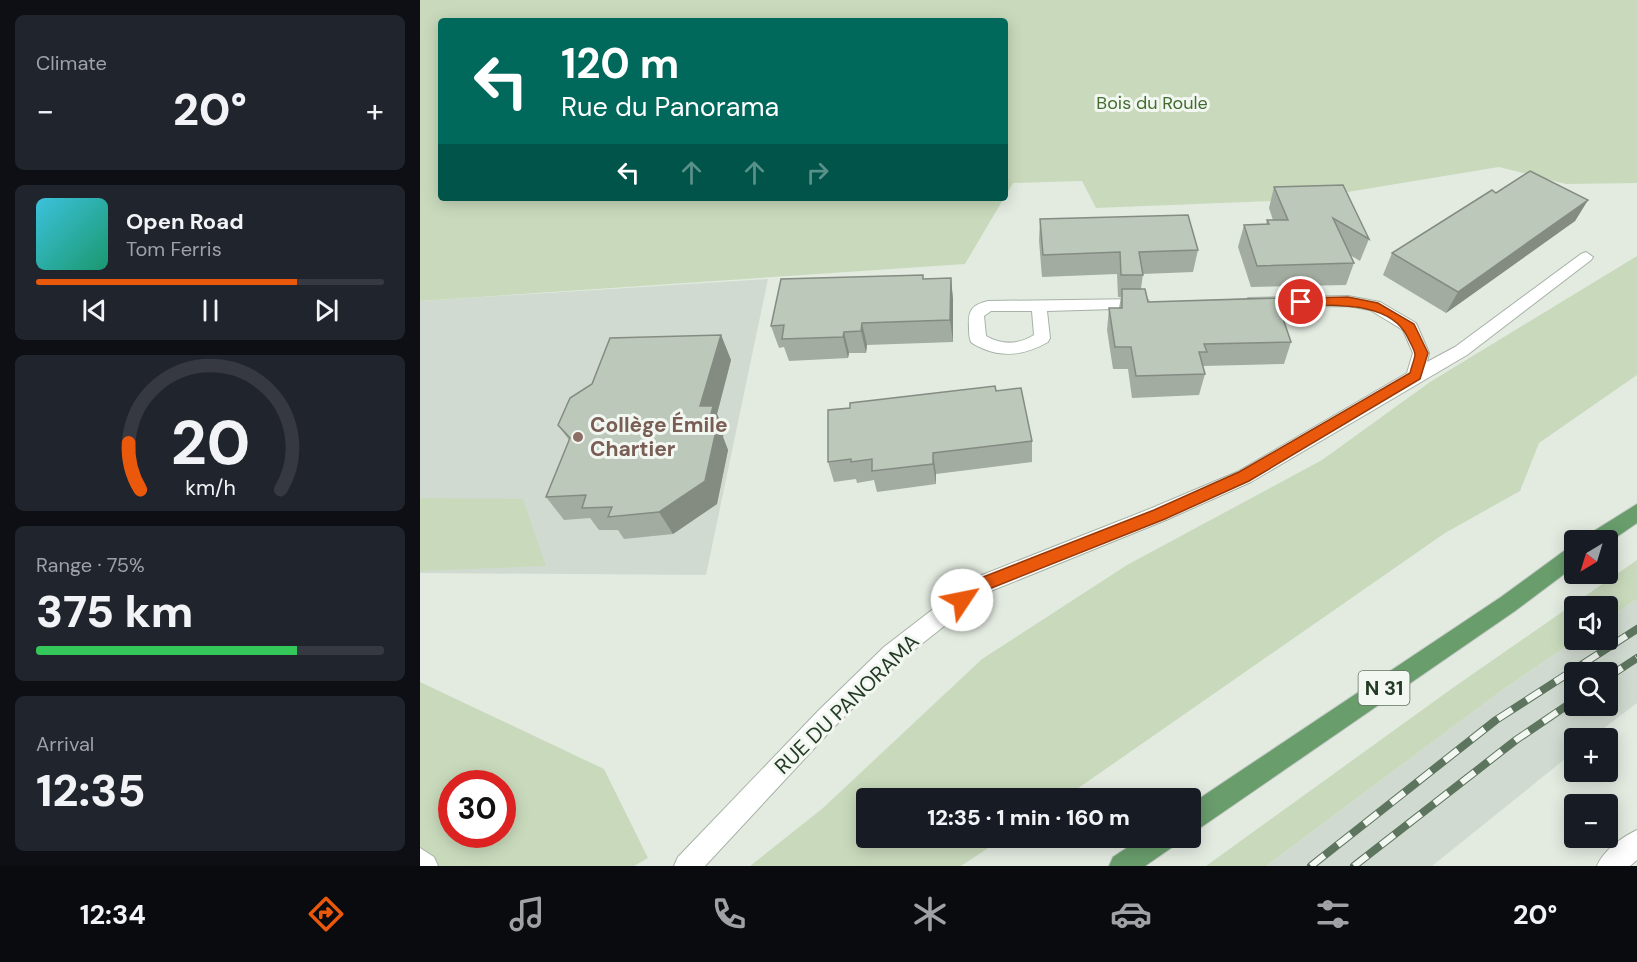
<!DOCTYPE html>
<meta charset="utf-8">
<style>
body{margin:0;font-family:"DM Sans",sans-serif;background:#20242c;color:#f1f3f6;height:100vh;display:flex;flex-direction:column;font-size:22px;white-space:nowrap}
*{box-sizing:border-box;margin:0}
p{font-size:20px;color:#9ea1a6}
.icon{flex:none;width:33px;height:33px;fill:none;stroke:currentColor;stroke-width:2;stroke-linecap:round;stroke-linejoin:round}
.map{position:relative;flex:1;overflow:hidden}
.details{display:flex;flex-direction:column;gap:15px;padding:15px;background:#0d0f14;width:420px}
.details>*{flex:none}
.hud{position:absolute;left:18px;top:18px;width:570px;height:183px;border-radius:6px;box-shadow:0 3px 15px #0003;background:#00695c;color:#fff;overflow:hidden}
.needle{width:39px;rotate:218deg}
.fabs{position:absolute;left:1144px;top:530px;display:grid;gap:12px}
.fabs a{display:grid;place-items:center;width:54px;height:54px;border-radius:6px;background:#171b24;box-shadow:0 3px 15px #0003;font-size:30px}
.speed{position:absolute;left:18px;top:770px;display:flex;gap:12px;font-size:30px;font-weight:700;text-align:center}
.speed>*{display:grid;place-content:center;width:78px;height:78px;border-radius:50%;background:#171b24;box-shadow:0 3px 15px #0003;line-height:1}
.speed .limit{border:9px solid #d22;background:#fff;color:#111}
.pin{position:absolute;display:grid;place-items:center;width:51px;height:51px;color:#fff;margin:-26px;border:3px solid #fff;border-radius:50%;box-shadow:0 2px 6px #0007}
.me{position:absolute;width:66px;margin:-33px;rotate:56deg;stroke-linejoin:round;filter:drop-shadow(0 0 4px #0008)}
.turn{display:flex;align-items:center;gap:21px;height:126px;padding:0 24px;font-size:27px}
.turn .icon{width:78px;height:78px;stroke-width:2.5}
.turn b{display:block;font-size:42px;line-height:51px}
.lanes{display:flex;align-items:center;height:57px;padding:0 24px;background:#0003;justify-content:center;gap:30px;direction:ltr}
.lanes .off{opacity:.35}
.big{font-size:45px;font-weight:800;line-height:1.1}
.details .card{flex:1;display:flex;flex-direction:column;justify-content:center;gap:9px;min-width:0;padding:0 21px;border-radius:9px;background:#20242c}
.details .dial{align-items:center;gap:0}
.dial svg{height:156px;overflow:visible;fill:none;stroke:#363941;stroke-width:7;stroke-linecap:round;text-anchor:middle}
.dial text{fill:#f1f3f6;stroke:none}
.song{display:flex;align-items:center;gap:18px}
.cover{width:72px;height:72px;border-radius:9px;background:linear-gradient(135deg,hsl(190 70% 55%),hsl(160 70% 35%))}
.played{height:6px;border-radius:3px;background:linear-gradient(90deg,#ea580c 75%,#363941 75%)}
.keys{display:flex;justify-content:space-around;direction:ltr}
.heat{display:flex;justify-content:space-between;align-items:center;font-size:33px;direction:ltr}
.charge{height:9px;border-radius:4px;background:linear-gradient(90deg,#34c759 75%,#363941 0)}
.trip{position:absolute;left:436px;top:788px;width:345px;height:60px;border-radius:6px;background:#171b24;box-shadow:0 3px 15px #0003;font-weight:800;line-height:60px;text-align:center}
.dock{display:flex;height:96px;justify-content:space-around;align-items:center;background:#090b0e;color:#9ea1a6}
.dock .icon{width:42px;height:42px}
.dock .current{color:#ea580c}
.dock b{font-size:27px;color:#f1f3f6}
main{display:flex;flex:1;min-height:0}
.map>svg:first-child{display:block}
.built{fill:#d1dad0;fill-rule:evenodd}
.green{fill:#c9dabc;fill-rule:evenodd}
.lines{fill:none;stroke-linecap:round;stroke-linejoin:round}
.minor-casing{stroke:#a6b2a5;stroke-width:2}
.tertiary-casing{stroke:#a6b2a5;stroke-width:2}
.primary-casing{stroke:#c1c8c2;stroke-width:2}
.minor{fill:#fff;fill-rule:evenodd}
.tertiary{fill:#fff;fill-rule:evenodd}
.primary{fill:#699d6c;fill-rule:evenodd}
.rail-casing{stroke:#5d755e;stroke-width:8}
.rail{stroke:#f3f7f1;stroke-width:6;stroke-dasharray:17;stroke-linecap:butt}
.wall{fill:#a2aca0}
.shaded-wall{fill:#848c82}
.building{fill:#bcc8ba;stroke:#848c82;stroke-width:1.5}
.route{fill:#ea580c;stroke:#983908;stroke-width:1.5}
.education-dot{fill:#8d6e63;stroke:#f3f7f1;stroke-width:2}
.labels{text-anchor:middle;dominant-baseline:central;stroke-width:6;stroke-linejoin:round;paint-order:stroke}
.far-park-label{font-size:18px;fill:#436d30;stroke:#f3f7f1}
.shield{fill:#f3f7f1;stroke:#617362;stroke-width:1.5}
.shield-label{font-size:20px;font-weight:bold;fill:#233a24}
.education-label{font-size:21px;font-weight:bold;fill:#785e54;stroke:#f3f7f1;text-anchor:start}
.street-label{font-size:21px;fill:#233a24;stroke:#f3f7f1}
</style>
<main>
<section class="details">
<div class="card"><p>Climate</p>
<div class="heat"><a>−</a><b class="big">20°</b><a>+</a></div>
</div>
<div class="card">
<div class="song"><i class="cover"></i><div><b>Open Road</b><p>Tom Ferris</p></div></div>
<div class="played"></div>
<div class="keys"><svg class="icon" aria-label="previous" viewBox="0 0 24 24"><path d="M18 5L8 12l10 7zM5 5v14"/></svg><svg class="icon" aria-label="pause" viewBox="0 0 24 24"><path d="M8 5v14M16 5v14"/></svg><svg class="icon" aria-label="next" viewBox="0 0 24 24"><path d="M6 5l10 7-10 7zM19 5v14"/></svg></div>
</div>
<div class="card dial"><svg viewBox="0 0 100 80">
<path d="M14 69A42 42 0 1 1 86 69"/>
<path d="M14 69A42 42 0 0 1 8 45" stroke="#ea580c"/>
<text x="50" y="56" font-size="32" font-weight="700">20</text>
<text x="50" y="72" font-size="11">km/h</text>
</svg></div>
<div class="card"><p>Range · 75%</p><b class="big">375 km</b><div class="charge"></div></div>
<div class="card"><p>Arrival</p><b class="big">12:35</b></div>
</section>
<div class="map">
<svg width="1217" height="866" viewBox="0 0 1217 866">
<rect width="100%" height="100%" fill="#e3ebe1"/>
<path class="built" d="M348 279 286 575 0 573V301Z
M1217 599V703L1171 738H1155V751L1012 866H846L1085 688 1157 639H1188V618ZM1155 672H1188V705H1155Z"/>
<path class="green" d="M0 0H1217V183L1146 184 1079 167 879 200 676 208 662 181 593 183 585 197V21H21V198H584L545 264 0 301Z
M1217 256V375L1119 443 1100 491 1025 533 644 798H447V837H585L541 866H330L403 808 562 659 707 565 902 460 1010 382Z
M2 498 103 499 126 566 0 571V499Z
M1217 560V599L1188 618V606H1155V639H1157L1085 688 846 866H786L1034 687Z
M0 682 184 769 228 858 214 866H0ZM32 783H82V834H32Z"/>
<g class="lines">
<defs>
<path id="minor" d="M1166 252 1173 257 1171 260 1047 355 831 482 746 520 566 593 480 661 415 726 285 866H254L258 857 399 710 464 647 552 579 732 508 817 472 987 373 993 353 983 330 950 310 928 306 834 307 828 306 826 302 828 298 928 296 960 302 996 323 1009 353 1007 362 1035 347 1161 254Z
M722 299 728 300 730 304 728 308 627 311 630 338 628 342C607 354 586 358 564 349 560 347 554 345 551 342 549 338 549 332 549 328 548 311 551 305 568 301ZM571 311H612L614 335C598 345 582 345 566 336L564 316Z
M1217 830V860L1210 866H1177C1183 851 1202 837 1217 830Z"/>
<path id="tertiary" d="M0 848 14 857 18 866H0Z"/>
<path id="primary" d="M1217 504V523L1188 543V540H1166L1169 534Z
M1155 545V566L1095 611 780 828 771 831V804L1081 597 1148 548Z
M723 837H758L754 846 725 866H689L693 857Z"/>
</defs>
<use href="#minor" class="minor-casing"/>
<use href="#tertiary" class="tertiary-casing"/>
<use href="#primary" class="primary-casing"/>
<use href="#minor" class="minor"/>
<use href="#tertiary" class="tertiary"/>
<use href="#primary" class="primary"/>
<defs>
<path id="rail" d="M1188 677 1217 658
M891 866 1076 720 1217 629
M934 866 1096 740 1155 700"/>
</defs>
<use href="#rail" class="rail-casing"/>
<use href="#rail" class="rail"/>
</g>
<path class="wall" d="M923 185 949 239 940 261 930 255 934 263 926 285 831 287 818 247 824 225 846 224 847 220H853L849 208 854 187Z
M1076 193 1168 200 1155 221 1026 313 963 275 972 253Z
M620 219 778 250 773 272 723 274 721 289 728 302 871 342 864 364 783 366 785 374 779 395 712 398 708 369H693L687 330 689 308H699L701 297H698L697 274 622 277 619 241Z
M531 278 533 300V342L447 345 446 353H429L428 358 369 361 364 347 359 348 351 326 504 279Z
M301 335 311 360 297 414 304 430 303 437 308 450 297 504 253 534 204 539 198 530H179L170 518 144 520 126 497 149 440 138 425Z
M576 391 612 441V462L516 474V484L457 492 454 480 437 483 436 479 414 482 408 462Z"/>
<path class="shaded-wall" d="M1168 200 1155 221 1026 313 1038 292Z
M531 278 533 300V342L530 320Z
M442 323 447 345 446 353 441 331Z
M424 332 429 353 428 358 423 337Z
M301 335 311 360 297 414 304 430 303 437 308 450 297 504 253 534 239 512 280 406Z
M513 453 516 474V484L513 464Z"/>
<path class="building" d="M1110 171 1168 200 1038 292 972 253 1072 190 1076 193Z
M923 185 949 239 913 218 934 263 837 266 824 225 849 224 847 220H868L854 187Z
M768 215 778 250 719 252 723 275H701L700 252 623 255 620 219Z
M503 275V279L531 278 530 320 442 323 441 331 424 332 423 337 362 339 364 325 351 326 361 279Z
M702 289H725L728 302 856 298 871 342 784 344 787 352H779L785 374 716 376 711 347H695L689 308H702Z
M301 335 280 406H293L288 426H297L285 481 239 512 188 517 192 507 162 508 166 495 126 497 150 438 138 425 150 398 172 384 190 338Z
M575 386 576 391 601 388 612 441 513 453V464L452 471V459L431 462V459L408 462V410L430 408V403Z"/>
<path class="route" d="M928 297 958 303 994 324 1008 353 1000 379 829 481 745 519 564 591 542 607 536 605 534 600 536 594 553 581 734 510 819 472 990 373C991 368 994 361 995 355 995 350 990 343 988 338 972 301 913 305 881 305L875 302 881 298Z"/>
<circle class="education-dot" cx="158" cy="437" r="6"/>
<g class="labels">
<g class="far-park-label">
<text x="732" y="103">Bois du Roule</text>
</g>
<rect class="shield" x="938.5" y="671" width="51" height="34" rx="4.5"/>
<g class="shield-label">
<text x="964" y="688">N 31</text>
</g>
<g class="education-label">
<text x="170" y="425">Collège Émile<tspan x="170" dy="24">Chartier</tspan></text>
</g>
<g class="street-label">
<text transform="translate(427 704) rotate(-44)">RUE DU PANORAMA</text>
</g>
</g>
</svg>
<div class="fabs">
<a><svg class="needle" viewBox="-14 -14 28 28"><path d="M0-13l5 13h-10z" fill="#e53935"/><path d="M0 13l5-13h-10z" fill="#9ea1a6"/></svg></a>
<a><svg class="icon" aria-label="sound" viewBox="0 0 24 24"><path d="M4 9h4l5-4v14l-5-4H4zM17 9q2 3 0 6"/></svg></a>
<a><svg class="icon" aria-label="search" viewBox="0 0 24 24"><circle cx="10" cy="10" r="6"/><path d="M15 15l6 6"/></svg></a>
<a>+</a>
<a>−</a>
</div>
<div class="speed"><div class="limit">30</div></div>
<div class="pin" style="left:881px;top:302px;background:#d93025"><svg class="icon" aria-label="arrive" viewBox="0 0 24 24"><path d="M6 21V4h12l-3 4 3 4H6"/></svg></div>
<svg class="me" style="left:542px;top:600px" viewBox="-20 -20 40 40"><circle r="19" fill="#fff"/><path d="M0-13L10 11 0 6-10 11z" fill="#ea580c"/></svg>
<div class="trip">12:35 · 1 min · 160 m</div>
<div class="hud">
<div class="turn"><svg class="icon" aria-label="left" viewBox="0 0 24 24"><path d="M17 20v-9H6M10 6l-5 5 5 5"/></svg><div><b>120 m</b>Rue du Panorama</div></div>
<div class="lanes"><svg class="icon" aria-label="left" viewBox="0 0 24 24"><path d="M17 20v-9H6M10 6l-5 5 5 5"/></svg><svg class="icon off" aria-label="ahead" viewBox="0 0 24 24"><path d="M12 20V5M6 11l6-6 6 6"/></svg><svg class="icon off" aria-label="ahead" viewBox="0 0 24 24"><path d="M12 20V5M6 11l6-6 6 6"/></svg><svg class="icon off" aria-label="right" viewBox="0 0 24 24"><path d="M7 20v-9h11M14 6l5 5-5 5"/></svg></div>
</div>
</div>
</main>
<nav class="dock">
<b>12:34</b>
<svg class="icon current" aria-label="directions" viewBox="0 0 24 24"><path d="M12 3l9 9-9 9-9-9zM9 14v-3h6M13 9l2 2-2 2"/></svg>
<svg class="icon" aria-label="music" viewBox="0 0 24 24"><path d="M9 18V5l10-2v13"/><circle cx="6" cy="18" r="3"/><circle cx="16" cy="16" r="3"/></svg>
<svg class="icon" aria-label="phone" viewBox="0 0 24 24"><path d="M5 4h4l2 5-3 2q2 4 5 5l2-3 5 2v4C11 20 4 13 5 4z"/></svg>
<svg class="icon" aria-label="climate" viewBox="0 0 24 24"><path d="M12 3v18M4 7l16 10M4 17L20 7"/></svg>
<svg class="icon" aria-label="car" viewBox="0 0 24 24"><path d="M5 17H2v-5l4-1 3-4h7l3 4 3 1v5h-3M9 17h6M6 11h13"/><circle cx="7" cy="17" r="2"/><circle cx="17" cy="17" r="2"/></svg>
<svg class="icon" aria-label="filters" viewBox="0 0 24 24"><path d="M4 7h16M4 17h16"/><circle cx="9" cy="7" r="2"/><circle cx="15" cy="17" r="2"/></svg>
<b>20°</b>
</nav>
